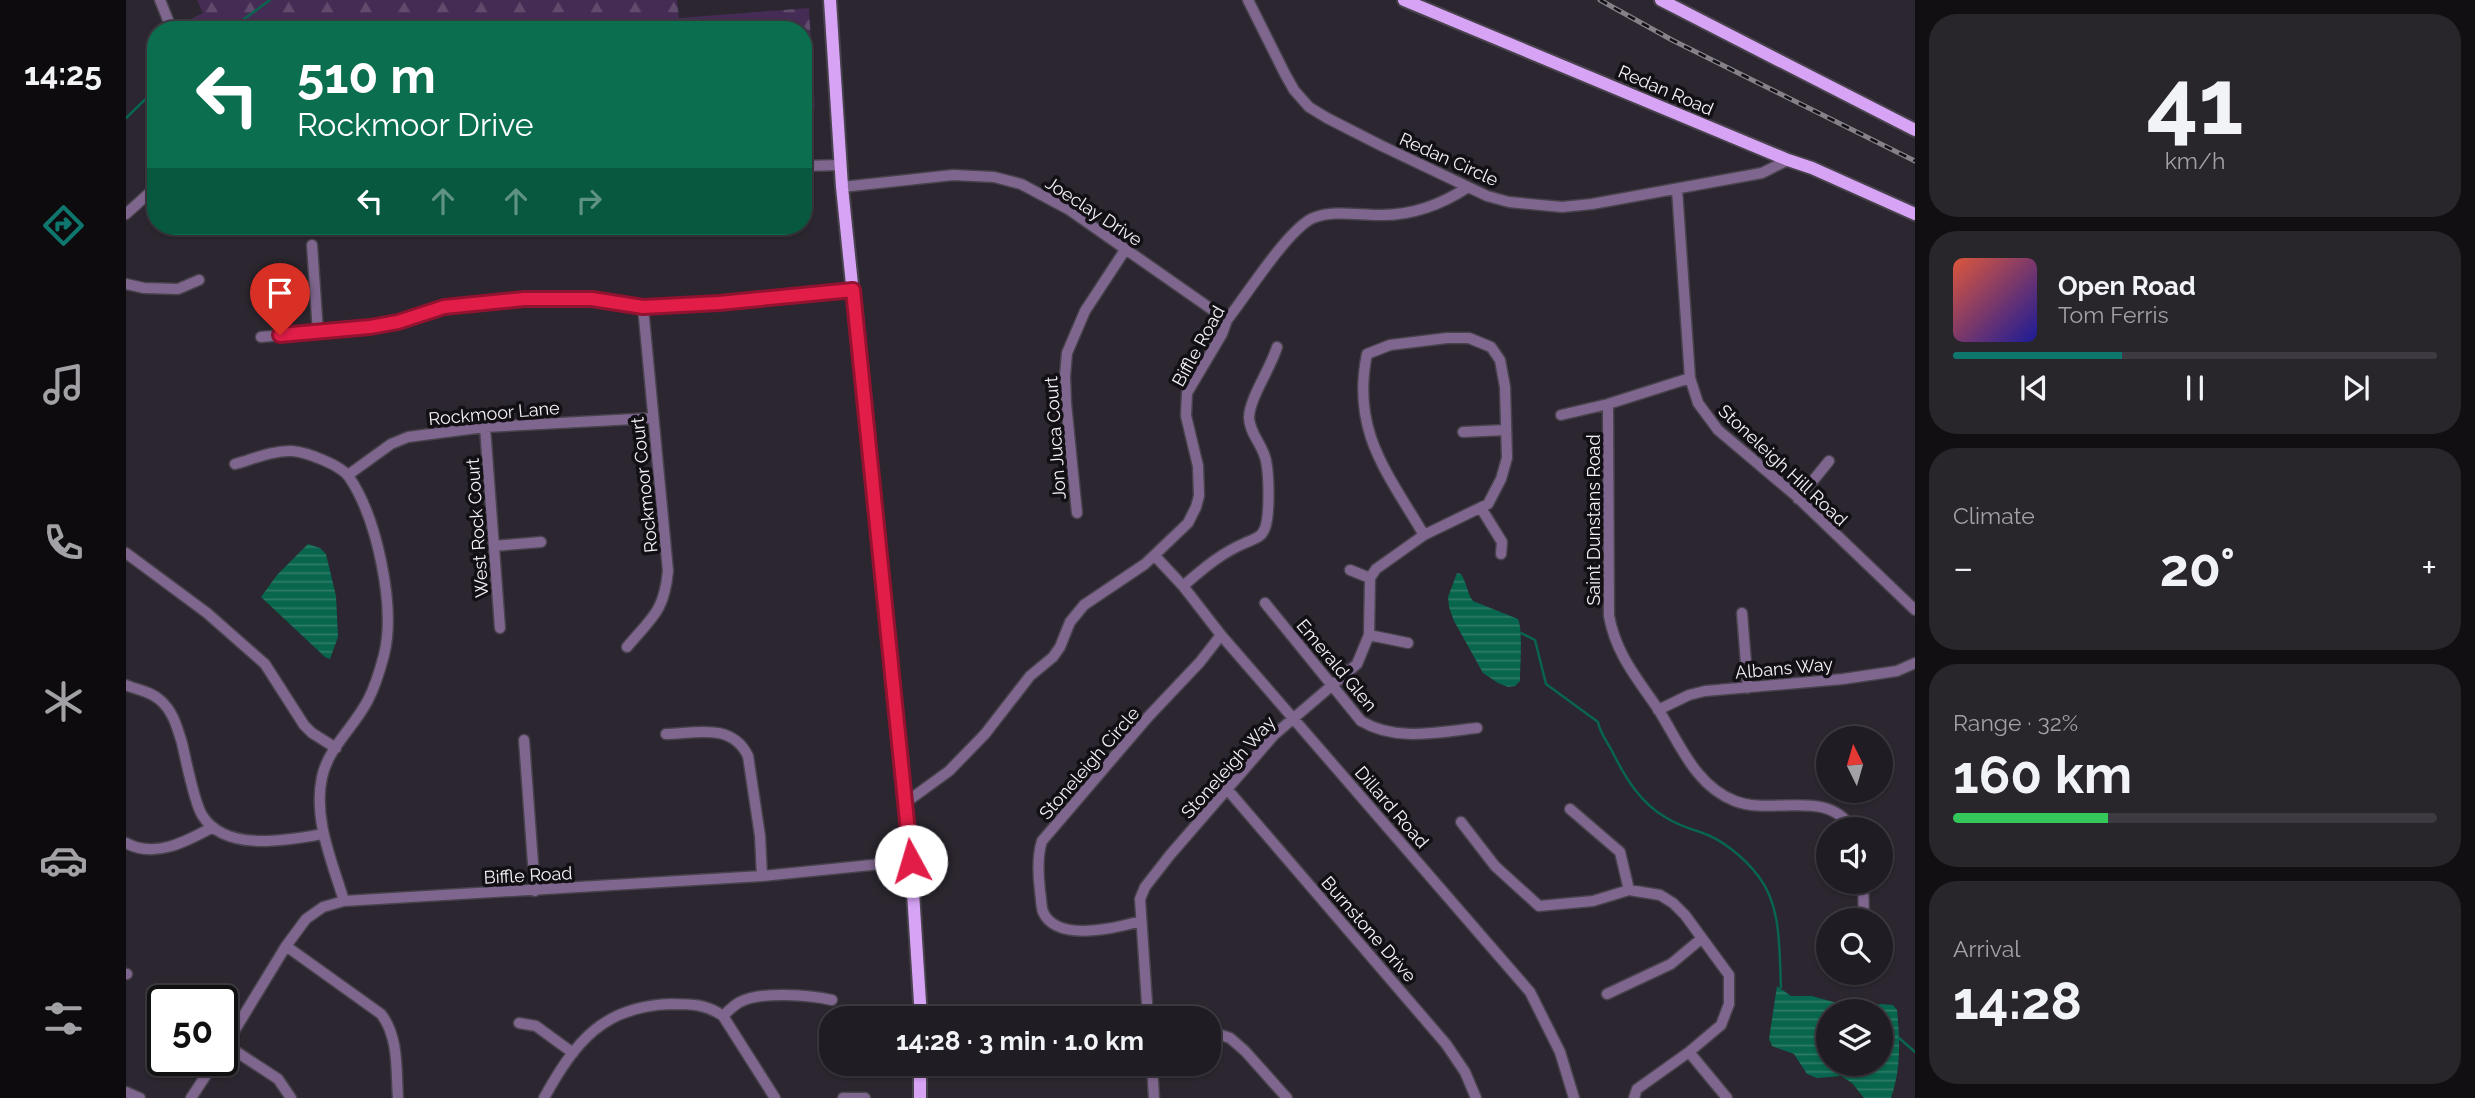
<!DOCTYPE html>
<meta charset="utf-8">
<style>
body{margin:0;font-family:Raleway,sans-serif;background:#28252b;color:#f1f3f6;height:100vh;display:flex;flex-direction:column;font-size:26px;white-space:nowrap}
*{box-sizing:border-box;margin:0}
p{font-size:23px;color:#a2a1a6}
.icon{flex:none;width:38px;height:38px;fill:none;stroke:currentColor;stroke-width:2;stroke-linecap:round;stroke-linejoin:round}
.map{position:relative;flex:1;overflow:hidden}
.sheet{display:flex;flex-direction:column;gap:14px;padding:14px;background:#120f13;width:560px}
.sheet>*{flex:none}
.guide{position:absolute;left:21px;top:21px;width:665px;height:214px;border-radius:28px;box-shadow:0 2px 5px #0004,0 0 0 2px #3d3a41;background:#0b6e4f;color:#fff;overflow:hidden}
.needle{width:46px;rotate:355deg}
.fabs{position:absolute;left:1690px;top:726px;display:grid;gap:14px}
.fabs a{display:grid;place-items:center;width:77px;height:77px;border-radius:50%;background:#201c23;box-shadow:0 2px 5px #0004,0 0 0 2px #3d3a41;font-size:35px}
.speed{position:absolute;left:21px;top:985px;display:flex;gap:14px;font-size:35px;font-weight:700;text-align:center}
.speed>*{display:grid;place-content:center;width:91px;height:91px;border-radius:50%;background:#201c23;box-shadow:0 2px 5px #0004,0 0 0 2px #3d3a41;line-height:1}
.speed .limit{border:4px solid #111;border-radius:10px;background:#fff;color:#111}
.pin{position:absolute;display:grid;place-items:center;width:60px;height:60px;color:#fff;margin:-72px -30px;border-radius:50% 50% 50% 0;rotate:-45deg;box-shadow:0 0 7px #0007}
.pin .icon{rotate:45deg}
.me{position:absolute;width:77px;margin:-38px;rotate:354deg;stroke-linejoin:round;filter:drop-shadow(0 0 5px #0008)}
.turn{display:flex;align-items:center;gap:24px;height:147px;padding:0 35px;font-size:32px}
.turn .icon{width:91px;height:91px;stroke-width:2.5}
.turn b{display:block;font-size:49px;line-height:60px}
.lanes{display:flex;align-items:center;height:66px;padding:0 35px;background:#0003;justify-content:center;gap:35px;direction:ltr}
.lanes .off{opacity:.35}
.big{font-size:52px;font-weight:700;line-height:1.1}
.sheet .card{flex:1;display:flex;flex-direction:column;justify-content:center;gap:10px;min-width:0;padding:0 24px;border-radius:28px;background:#28252b}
.sheet .dial{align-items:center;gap:0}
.dial b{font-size:91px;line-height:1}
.song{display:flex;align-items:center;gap:21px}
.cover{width:84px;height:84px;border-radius:10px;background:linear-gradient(135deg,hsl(10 70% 55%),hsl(240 70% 35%))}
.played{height:7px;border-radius:4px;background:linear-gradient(90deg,#0f766e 35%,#3d3a41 35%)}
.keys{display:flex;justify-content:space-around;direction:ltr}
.heat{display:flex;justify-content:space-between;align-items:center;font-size:38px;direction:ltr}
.charge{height:10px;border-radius:5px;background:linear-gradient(90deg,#34c759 32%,#3d3a41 0)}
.trip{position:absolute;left:693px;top:1006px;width:402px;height:70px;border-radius:28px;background:#201c23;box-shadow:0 2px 5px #0004,0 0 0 2px #3d3a41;font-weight:700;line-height:70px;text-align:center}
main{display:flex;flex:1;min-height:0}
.menu{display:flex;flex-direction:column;width:126px;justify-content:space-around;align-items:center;background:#0d0b0e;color:#a2a1a6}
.menu .icon{width:49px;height:49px}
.menu .selected{color:#0f766e}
.menu b{font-size:32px;color:#f1f3f6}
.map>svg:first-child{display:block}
.forest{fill:url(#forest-firs)}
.water{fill:url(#water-rules);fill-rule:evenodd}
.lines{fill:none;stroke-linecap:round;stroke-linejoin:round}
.stream{stroke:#08654e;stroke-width:2.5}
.minor-casing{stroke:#47424b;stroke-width:13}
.major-casing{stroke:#47424b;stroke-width:16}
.minor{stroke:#7f668e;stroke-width:10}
.major{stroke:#d6a3f5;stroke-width:12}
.rail-casing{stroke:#868189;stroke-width:5}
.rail{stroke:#121014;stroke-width:2.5;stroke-dasharray:8;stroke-linecap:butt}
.route-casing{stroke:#92132f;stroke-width:18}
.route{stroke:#e11d48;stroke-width:12}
.labels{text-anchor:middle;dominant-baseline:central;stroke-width:7;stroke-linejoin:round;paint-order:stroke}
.street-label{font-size:18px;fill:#f5f1f7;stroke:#121014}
</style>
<main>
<nav class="menu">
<b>14:25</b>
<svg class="icon selected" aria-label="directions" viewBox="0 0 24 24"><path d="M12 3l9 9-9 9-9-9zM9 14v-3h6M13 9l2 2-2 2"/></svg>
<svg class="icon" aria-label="music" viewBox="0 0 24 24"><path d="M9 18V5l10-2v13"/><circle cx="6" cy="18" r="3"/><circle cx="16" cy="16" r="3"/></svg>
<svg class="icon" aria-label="phone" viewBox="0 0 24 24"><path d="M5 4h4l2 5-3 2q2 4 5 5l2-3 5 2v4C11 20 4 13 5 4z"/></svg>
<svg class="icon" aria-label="climate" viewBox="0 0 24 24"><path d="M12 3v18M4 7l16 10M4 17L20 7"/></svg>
<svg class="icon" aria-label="car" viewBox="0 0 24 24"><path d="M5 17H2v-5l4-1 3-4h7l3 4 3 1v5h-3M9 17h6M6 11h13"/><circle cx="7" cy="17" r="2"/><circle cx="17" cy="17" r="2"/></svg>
<svg class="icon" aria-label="filters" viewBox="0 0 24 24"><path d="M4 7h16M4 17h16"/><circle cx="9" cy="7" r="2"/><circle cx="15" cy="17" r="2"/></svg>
</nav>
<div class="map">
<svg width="1789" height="1098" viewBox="0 0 1789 1098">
<defs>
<pattern id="forest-firs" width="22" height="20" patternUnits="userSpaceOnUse" patternTransform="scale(1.75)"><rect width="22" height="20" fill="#452c54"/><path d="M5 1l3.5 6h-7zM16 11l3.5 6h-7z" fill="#604b6d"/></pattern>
<pattern id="water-rules" width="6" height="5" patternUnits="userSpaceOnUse" patternTransform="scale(1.75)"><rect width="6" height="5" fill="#08654e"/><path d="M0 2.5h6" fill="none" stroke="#2d7c68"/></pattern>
</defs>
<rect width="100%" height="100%" fill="#2b262f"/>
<path class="forest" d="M71 0H551L553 18 683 8 689 108H677V30H57L54 24 77 13Z"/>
<path class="water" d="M182 544 194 548 200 554 210 596 212 637 204 659 199 657 135 597 151 575Z
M1331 573 1335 574C1341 583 1341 593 1347 601L1392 619C1397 628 1394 667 1394 681L1389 686 1382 687 1372 683 1357 673 1328 621 1323 607 1322 597Z
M1651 986 1665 996H1686L1725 1007 1738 1008 1754 1004 1767 1005 1771 1010C1774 1041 1775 1069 1765 1098H1738L1726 1083 1715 1076 1691 1078 1681 1074 1668 1054 1646 1046 1643 1039ZM1703 1012H1755V1064H1703Z"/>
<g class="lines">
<path class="stream" d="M103 30 144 0
M0 118 30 89
M1395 633 1409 640 1420 684 1472 722C1474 734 1483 744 1488 755 1500 779 1515 803 1539 817 1550 824 1561 828 1574 832 1596 839 1619 858 1633 877 1656 907 1653 951 1655 987
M1773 1038 1789 1052"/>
<defs>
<path id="minor" d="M34 0 46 30
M1122 0 1159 74 1168 90 1183 107 1201 118 1254 145 1361 196 1383 202 1436 207 1466 204 1636 173 1662 160
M677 166 715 165
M716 187 827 175 868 177 895 184 942 209 1101 320
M1551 189 1564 378 1572 403 1592 430 1669 495 1789 610
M0 214 30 187
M186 245 192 332
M0 284 18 288 52 289 73 280
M135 337 244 327 272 322 319 307 398 299H466L517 307 594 302 727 290
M1482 404 1483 616C1490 654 1511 678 1532 709 1553 742 1569 786 1609 801 1646 816 1702 787 1727 830
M1435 415 1482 404 1564 378
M359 427 374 628
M1337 432 1379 430
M109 464C127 459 148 450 166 451 180 452 215 465 223 477 251 518 270 607 258 655 254 670 249 687 242 700 229 726 202 748 196 777 187 819 206 861 218 901
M222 475 265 444 282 437 359 427 527 418
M1672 499 1703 461
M1355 508 1376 542 1375 554
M951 513 940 403 939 376 941 353 959 311 999 250
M368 546 415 542
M0 553 81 613 139 664 178 725 186 733 210 748
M1029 556 1057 586 1095 635 1404 992 1434 1052 1448 1098
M1224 570 1244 578
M1057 586C1077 569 1095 553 1119 543 1125 540 1134 538 1137 532 1145 521 1143 470 1139 457 1135 443 1123 432 1123 417 1124 397 1145 368 1151 347
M1139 603 1235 721C1270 742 1312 732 1351 728
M1616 613 1622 688
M1243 635 1282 643
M501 647C526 617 538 612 542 571L517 307
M0 685C12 690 24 691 34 700 47 711 51 727 56 743 60 760 68 802 76 815 99 853 162 840 197 834
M1532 710 1563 695 1579 691 1717 679 1771 671 1789 663
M540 734C572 733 606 723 622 756L634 836 636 876
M398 740 409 891
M1101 789 1320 1044 1339 1072 1350 1098
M779 803 823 771 859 734 904 676 927 657 934 647 944 622 958 605 1019 564 1062 523 1070 507 1073 496 1072 466 1060 416 1061 393 1096 334 1101 320C1120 296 1162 229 1187 218 1206 210 1232 215 1251 215 1284 216 1315 205 1342 187
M1444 809 1494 852 1503 890
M1335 822 1369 866 1413 906 1467 901 1503 890 1534 895 1547 903 1559 915 1603 975V1004L1595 1025 1563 1052 1511 1089 1508 1098
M0 843C29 859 61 841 87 827
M1737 882 1738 918
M1015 921C990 928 931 943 917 912 915 906 915 897 914 891 912 874 911 856 916 841L1022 717 1074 662 1095 635
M160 946 255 1014C273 1037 270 1070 272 1098
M0 974H1
M1481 994 1545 964 1575 939
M597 1016C602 1011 608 1005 614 1002 635 991 684 995 706 1000
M1022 1018 1014 899 1019 887 1044 855 1148 735 1231 664 1243 635 1244 578 1250 569 1298 535 1362 504 1375 479 1381 458 1379 387 1374 360 1365 347 1343 338H1321L1264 345 1241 354C1225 431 1261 472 1298 535
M393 1023 410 1026 447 1053
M1083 1031 1104 1038 1119 1051 1161 1098
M100 1045 152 1079 165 1098
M96 1051 160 946 180 919 197 907 218 901 636 876 785 861
M1563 1052 1601 1098
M1026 1064 1028 1098
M0 1092 14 1098
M65 1098 90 1060
M418 1098C449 1042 477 1006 545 1004 565 1004 580 1004 597 1016L649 1098
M717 1098H739"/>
<path id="major" d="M704 0 716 187 785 861 795 1018
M1278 0 1662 160 1686 168 1789 214
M1535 0 1789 130
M794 1098V1064"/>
</defs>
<use href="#minor" class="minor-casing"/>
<use href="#major" class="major-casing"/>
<use href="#minor" class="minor"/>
<use href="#major" class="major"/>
<defs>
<path id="rail" d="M1474 0 1546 40 1789 161"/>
</defs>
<use href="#rail" class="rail-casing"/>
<use href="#rail" class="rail"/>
</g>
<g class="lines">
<defs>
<path id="route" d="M154 335 244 327 272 322 318 307 398 299H466L517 307 593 303 727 290 785 861"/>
</defs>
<use href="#route" class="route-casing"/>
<use href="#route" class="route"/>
</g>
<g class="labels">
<g class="street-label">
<text transform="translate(1540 90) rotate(23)">Redan Road</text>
<text transform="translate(1323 159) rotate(24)">Redan Circle</text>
<text transform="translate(968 211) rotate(33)">Joeclay Drive</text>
<text transform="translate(1072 346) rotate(-61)">Biffle Road</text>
<text transform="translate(368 413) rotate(-5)">Rockmoor Lane</text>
<text transform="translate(929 438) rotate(-94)">Jon Juca Court</text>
<text transform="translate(1657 465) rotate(43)">Stoneleigh Hill Road</text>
<text transform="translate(518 485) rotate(-96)">Rockmoor Court</text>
<text transform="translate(1467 520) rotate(-90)">Saint Dunstans Road</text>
<text transform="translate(351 528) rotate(-94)">West Rock Court</text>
<text transform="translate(1211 665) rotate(50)">Emerald Glen</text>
<text transform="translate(1658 668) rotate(-5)">Albans Way</text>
<text transform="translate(963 763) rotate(-49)">Stoneleigh Circle</text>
<text transform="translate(1102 767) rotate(-48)">Stoneleigh Way</text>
<text transform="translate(1266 807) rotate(49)">Dillard Road</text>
<text transform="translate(402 875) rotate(-3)">Biffle Road</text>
<text transform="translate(1243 929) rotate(49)">Burnstone Drive</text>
</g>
</g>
</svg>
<div class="fabs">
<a><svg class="needle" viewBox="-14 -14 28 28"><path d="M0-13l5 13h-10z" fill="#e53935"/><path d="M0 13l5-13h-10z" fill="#a2a1a6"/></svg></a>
<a><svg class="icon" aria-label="sound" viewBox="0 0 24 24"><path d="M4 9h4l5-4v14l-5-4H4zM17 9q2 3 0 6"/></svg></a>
<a><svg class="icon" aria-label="search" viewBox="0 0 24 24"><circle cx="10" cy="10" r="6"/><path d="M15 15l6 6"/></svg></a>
<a><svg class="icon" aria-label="layers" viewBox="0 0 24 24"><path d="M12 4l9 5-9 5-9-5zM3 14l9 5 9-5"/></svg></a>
</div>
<div class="speed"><div class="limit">50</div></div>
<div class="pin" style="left:154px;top:335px;background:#d93025"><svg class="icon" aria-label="arrive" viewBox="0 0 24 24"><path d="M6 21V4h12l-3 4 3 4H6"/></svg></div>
<svg class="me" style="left:785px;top:861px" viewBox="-20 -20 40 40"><circle r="19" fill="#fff"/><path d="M0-13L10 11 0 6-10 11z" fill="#e11d48"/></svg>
<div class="trip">14:28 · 3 min · 1.0 km</div>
<div class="guide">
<div class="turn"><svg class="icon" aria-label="left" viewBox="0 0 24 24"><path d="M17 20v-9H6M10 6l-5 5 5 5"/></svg><div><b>510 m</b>Rockmoor Drive</div></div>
<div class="lanes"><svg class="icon" aria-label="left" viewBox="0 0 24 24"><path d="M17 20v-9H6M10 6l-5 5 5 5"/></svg><svg class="icon off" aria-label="ahead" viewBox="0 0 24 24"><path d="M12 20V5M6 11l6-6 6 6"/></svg><svg class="icon off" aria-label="ahead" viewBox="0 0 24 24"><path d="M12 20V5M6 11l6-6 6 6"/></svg><svg class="icon off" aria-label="right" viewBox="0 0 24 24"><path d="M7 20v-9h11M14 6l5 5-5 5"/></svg></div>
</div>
</div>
<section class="sheet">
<div class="card dial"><b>41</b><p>km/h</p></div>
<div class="card">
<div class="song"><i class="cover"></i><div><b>Open Road</b><p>Tom Ferris</p></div></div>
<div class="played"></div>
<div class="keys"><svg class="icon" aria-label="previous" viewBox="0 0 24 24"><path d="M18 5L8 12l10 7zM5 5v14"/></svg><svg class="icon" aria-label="pause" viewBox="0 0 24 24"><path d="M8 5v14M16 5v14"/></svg><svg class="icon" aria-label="next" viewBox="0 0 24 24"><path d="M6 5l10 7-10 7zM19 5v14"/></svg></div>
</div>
<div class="card"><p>Climate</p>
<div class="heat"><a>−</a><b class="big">20°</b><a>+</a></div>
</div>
<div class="card"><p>Range · 32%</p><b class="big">160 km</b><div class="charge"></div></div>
<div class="card"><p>Arrival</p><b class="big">14:28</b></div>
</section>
</main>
